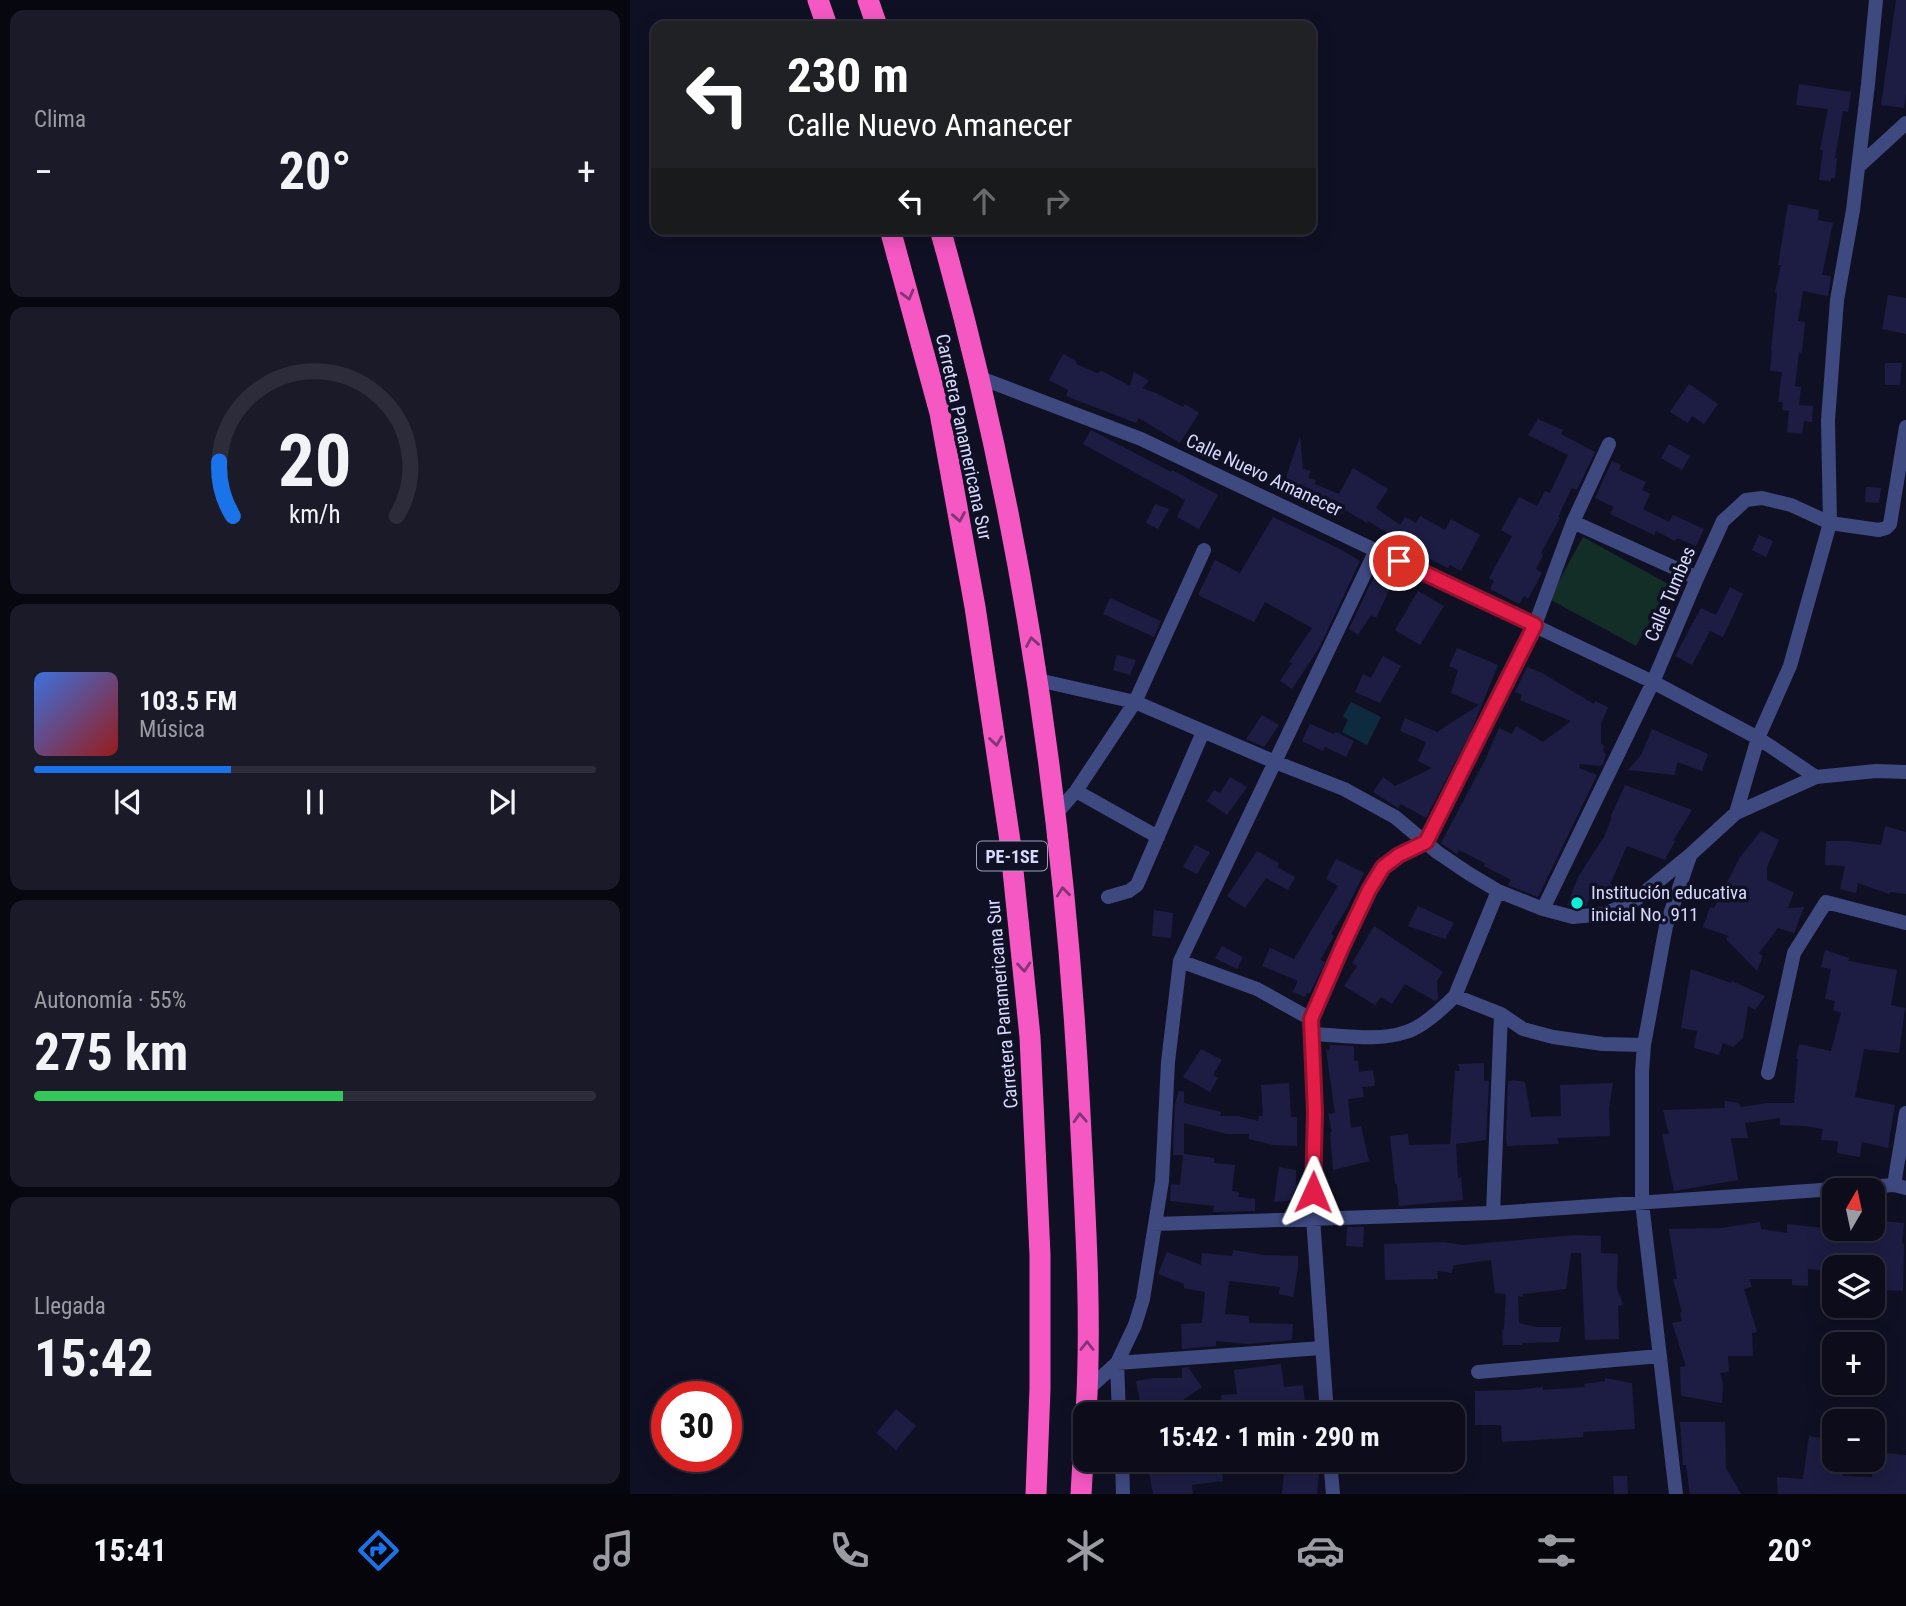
<!DOCTYPE html>
<html lang="es">
<meta charset="utf-8">
<style>
body{margin:0;font-family:"Roboto Condensed",sans-serif;background:#1a1a28;color:#f1f3f6;height:100vh;display:flex;flex-direction:column;font-size:26px;white-space:nowrap}
*{box-sizing:border-box;margin:0}
p{font-size:23px;color:#9a9ba3}
.icon{flex:none;width:38px;height:38px;fill:none;stroke:currentColor;stroke-width:2;stroke-linecap:round;stroke-linejoin:round}
.map{position:relative;flex:1;overflow:hidden}
.drawer{display:flex;flex-direction:column;gap:10px;padding:10px;background:#07070f;width:630px}
.drawer>*{flex:none}
.banner{position:absolute;left:21px;top:21px;width:665px;height:214px;border-radius:14px;box-shadow:0 4px 18px #0003,0 0 0 2px #2c2c3a;background:#202124;color:#fff;overflow:hidden}
.needle{width:46px;rotate:9deg}
.buttons{position:absolute;left:1192px;top:1178px;display:grid;gap:14px}
.buttons a{display:grid;place-items:center;width:63px;height:63px;border-radius:14px;background:#0c0c1b;box-shadow:0 4px 18px #0003,0 0 0 2px #2c2c3a;font-size:35px}
.speed{position:absolute;left:21px;top:1381px;display:flex;gap:14px;font-size:35px;font-weight:700;text-align:center}
.speed>*{display:grid;place-content:center;width:91px;height:91px;border-radius:50%;background:#0c0c1b;box-shadow:0 4px 18px #0003,0 0 0 2px #2c2c3a;line-height:1}
.speed .limit{border:10px solid #d22;background:#fff;color:#111}
.pin{position:absolute;display:grid;place-items:center;width:60px;height:60px;color:#fff;margin:-30px;border:4px solid #fff;border-radius:50%;box-shadow:0 2px 7px #0007}
.me{position:absolute;width:77px;margin:-38px;rotate:1deg;stroke-linejoin:round;filter:drop-shadow(0 0 5px #0008)}
.turn{display:flex;align-items:center;gap:24px;height:147px;padding:0 21px;font-size:32px}
.turn .icon{width:91px;height:91px;stroke-width:2.5}
.turn b{display:block;font-size:49px;line-height:60px}
.lanes{display:flex;align-items:center;height:66px;padding:0 21px;background:#0003;justify-content:center;gap:35px;direction:ltr}
.lanes .off{opacity:.35}
.big{font-size:52px;font-weight:700;line-height:1.1}
.drawer .card{flex:1;display:flex;flex-direction:column;justify-content:center;gap:10px;min-width:0;padding:0 24px;border-radius:14px;background:#1a1a28}
.drawer .dial{align-items:center;gap:0}
.dial svg{height:182px;overflow:visible;fill:none;stroke:#2c2c3a;stroke-width:7;stroke-linecap:round;text-anchor:middle}
.dial text{fill:#f1f3f6;stroke:none}
.song{display:flex;align-items:center;gap:21px}
.cover{width:84px;height:84px;border-radius:10px;background:linear-gradient(135deg,hsl(220 70% 55%),hsl(0 70% 35%))}
.played{height:7px;border-radius:4px;background:linear-gradient(90deg,#1a73e8 35%,#2c2c3a 35%)}
.keys{display:flex;justify-content:space-around;direction:ltr}
.heat{display:flex;justify-content:space-between;align-items:center;font-size:38px;direction:ltr}
.charge{height:10px;border-radius:5px;background:linear-gradient(90deg,#34c759 55%,#2c2c3a 0)}
.trip{position:absolute;left:443px;top:1402px;width:392px;height:70px;border-radius:14px;background:#0c0c1b;box-shadow:0 4px 18px #0003,0 0 0 2px #2c2c3a;font-weight:700;line-height:70px;text-align:center}
.menu{display:flex;height:112px;justify-content:space-around;align-items:center;background:#05050b;color:#9a9ba3}
.menu .icon{width:49px;height:49px}
.menu .on{color:#1a73e8}
.menu b{font-size:32px;color:#f1f3f6}
main{display:flex;flex:1;min-height:0}
.map>svg:first-child{display:block}
.green{fill:#132d27}
.water{fill:#0d2a3f}
.building{fill:#1d1d43}
.lines{fill:none;stroke-linecap:round;stroke-linejoin:round}
.street{stroke:#3e4980;stroke-width:14}
.highway{stroke:#f558c3;stroke-width:21}
.oneway{stroke:#823474}
.route-casing{stroke:#92132f;stroke-width:18}
.route{stroke:#e11d48;stroke-width:12}
.poi-dot{fill:#0eefd8;stroke:#101024;stroke-width:2.5}
.labels{text-anchor:middle;dominant-baseline:central;stroke-width:7;stroke-linejoin:round;paint-order:stroke}
.shield{fill:#101024;stroke:#9a9dbb;stroke-width:2}
.shield-label{font-size:18px;font-weight:bold;fill:#d5d9fc}
.street-label{font-size:19px;fill:#d5d9fc;stroke:#101024}
.poi-label{font-size:19px;fill:#d5d9fc;stroke:#101024;text-anchor:start}
</style>
<main>
<section class="drawer">
<div class="card"><p>Clima</p>
<div class="heat"><a>−</a><b class="big">20°</b><a>+</a></div>
</div>
<div class="card dial"><svg viewBox="0 0 100 80">
<path d="M14 69A42 42 0 1 1 86 69"/>
<path d="M14 69A42 42 0 0 1 8 45" stroke="#1a73e8"/>
<text x="50" y="56" font-size="32" font-weight="700">20</text>
<text x="50" y="72" font-size="11">km/h</text>
</svg></div>
<div class="card">
<div class="song"><i class="cover"></i><div><b>103.5 FM</b><p>Música</p></div></div>
<div class="played"></div>
<div class="keys"><svg class="icon" aria-label="previous" viewBox="0 0 24 24"><path d="M18 5L8 12l10 7zM5 5v14"/></svg><svg class="icon" aria-label="pause" viewBox="0 0 24 24"><path d="M8 5v14M16 5v14"/></svg><svg class="icon" aria-label="next" viewBox="0 0 24 24"><path d="M6 5l10 7-10 7zM19 5v14"/></svg></div>
</div>
<div class="card"><p>Autonomía · 55%</p><b class="big">275 km</b><div class="charge"></div></div>
<div class="card"><p>Llegada</p><b class="big">15:42</b></div>
</section>
<div class="map">
<svg width="1276" height="1494" viewBox="0 0 1276 1494">
<rect width="100%" height="100%" fill="#101024"/>
<path class="green" d="M953 537 1040 585 1006 646 919 599Z"/>
<path class="water" d="M721 702 751 717 737 745 712 732 718 720 713 716Z"/>
<path class="building" d="M1266 0H1276V95L1274 108 1251 105Z
M1169 84 1221 92 1218 112 1213 111 1205 158H1207L1205 178H1201V181L1189 180 1193 150H1190L1198 109 1166 105Z
M1158 204 1189 210 1188 220 1203 223 1192 275 1201 276 1198 296 1173 291 1168 321 1175 322 1172 353 1169 352 1165 386 1171 387 1169 405 1183 406 1182 422 1174 421 1172 434 1157 432 1159 411 1152 410 1153 402H1148L1152 372 1140 371 1142 350H1141L1147 293 1145 292 1151 265H1148Z
M1258 295 1276 298V334L1252 329Z
M433 354 446 361V364L467 373 472 371 500 386 504 372 519 381 512 388 526 393 553 407 555 404 569 413 550 443 509 418 506 423 436 396 438 390 419 380Z
M1255 363H1272L1270 385H1255Z
M1059 384 1088 404 1074 424 1062 416 1058 423 1040 412Z
M908 419 933 430 931 434 965 452 947 490 942 488 928 517 930 518 911 553 913 555 906 569 912 573 898 599 894 596 889 604 860 589 864 581 859 578 882 536 871 530 889 497 907 506 915 491 920 493 938 455 898 435Z
M461 430 541 472 542 470 588 495 569 529 547 517 555 500 453 444Z
M670 436 673 469 681 471 678 478 686 480 685 484 709 494 723 468 758 489 746 508 770 525 775 517 786 523 790 516 815 530 821 519 850 535 831 571 820 565 818 568 800 559 738 521 737 523 715 510 712 514 691 504 692 502 653 486Z
M1039 444 1060 456 1052 470 1031 458Z
M982 461 991 465 989 470 1016 482 1012 490 1020 494 1013 509 1039 522 1043 515 1074 529 1066 546 1047 538 1045 541 1026 531 1024 535 980 514 984 507 965 498Z
M1236 487 1251 488 1249 503 1235 502Z
M525 504 539 509 528 529 516 523Z
M643 517 708 548 730 561 689 648 662 689 650 681 662 663 659 662 682 628 635 602 624 622 568 595 585 560 610 573Z
M1129 535 1143 541 1136 557 1122 550Z
M747 570 765 578 746 618 741 615 728 635 719 629Z
M1100 587 1113 594 1093 637 1080 631 1062 665 1045 656 1071 608 1086 615Z
M788 591 814 606 790 645 765 630Z
M480 598 531 621 524 637 473 614Z
M827 648 868 665 840 734 796 818 771 804 768 808 743 792 753 777 765 786 802 768 788 761 796 742 770 731 775 718 807 732 849 705 821 693 828 670 819 666Z
M487 655 506 660 500 675 483 670Z
M753 656 771 666 750 703 725 692 733 674 741 678Z
M897 667 912 673 964 704 965 701 978 707 971 724V744L974 745 973 751 976 754 973 764 971 766 950 764 949 768 967 775 908 897 878 885 881 880 854 866 855 863 829 850 827 854 811 843 856 758 869 728 882 734 886 726 913 742 941 721 890 700 892 695 885 692Z
M632 715 649 725 634 747 616 739Z
M680 724 704 734 706 732 724 741 716 757 695 747 693 751 672 741Z
M1022 729 1078 754 1072 771 1047 762 1045 775 998 770 1011 755Z
M600 777 617 787 597 815 577 801 584 790 590 793Z
M995 785 1062 810 1043 841H1045L1035 860 997 846 980 884 983 885 977 900 961 894 956 906 944 907 937 905 948 877 974 837 982 817 981 816Z
M1255 826 1276 832V894L1260 892 1259 894 1228 883 1226 893 1210 889 1215 866 1195 865 1196 841H1216L1251 845Z
M1131 831 1149 840 1137 867V880L1164 892 1158 908 1174 907 1164 933 1148 928 1129 953 1133 956 1127 971 1096 939 1099 936 1073 927 1080 907 1084 908 1110 857Z
M565 845 580 852 567 874 553 867Z
M627 851 649 863 647 867 665 877 658 890 636 878 615 908 597 896Z
M706 859 734 873 718 906 701 934 704 936 690 960 695 962 680 993H677L675 997 663 992 668 981 632 966 640 948 664 959 708 886 696 879Z
M788 906 824 923 815 939 778 926Z
M524 910 543 913 541 938 522 936Z
M744 926 813 972 807 981 808 999 805 1001 775 984 762 1004 751 997 745 1005 714 986 727 966 722 963Z
M592 946 613 957 607 969 585 958Z
M1195 950 1219 958 1218 961 1267 970 1261 1005 1275 1008 1269 1053 1234 1049 1225 1097 1265 1105 1258 1148 1232 1142 1230 1157 1207 1153 1208 1141 1191 1140 1193 1129 1174 1126 1150 1125V1118L1115 1123 1118 1138H1101L1108 1180 1044 1191 1032 1134H1039L1033 1110 1095 1108V1101L1109 1103 1111 1107 1137 1103H1164L1168 1059H1166L1169 1044 1201 1051 1211 1013 1203 1010 1205 1001 1195 999 1201 969 1191 967Z
M1061 969 1101 983 1102 981 1135 996 1125 1010 1118 1006 1113 1038 1103 1047 1093 1043 1089 1055 1064 1048 1067 1031 1051 1028Z
M700 1045 724 1046V1061L728 1060 729 1072 743 1070 745 1086 732 1087 734 1097 718 1099 721 1128 731 1126 739 1161 703 1170 700 1132H702L698 1114 705 1113 696 1050H700Z
M571 1049 592 1060 583 1075 588 1078 580 1092 553 1077Z
M854 1063V1081H859L856 1140 826 1144 828 1178 831 1177 833 1200 769 1206 767 1184H765L760 1136 778 1134 779 1145 820 1144 825 1071H830L828 1064Z
M882 1080 895 1082 901 1117 931 1116 930 1085 983 1083 979 1108 980 1136 927 1138 929 1144 877 1146 876 1137 878 1081H882Z
M659 1083 661 1117H667V1146L643 1145 619 1139V1134H597L554 1123V1154L584 1158V1163L605 1165 602 1191 609 1192 608 1197 625 1199V1211L583 1212 584 1206 540 1201 541 1184 550 1185 553 1155H543L545 1104 549 1091 554 1092V1103L591 1112 590 1116H608L628 1121 629 1116H633L631 1085Z
M649 1167 666 1170V1183L668 1184 666 1200 644 1202Z
M1242 1220 1274 1223 1272 1243 1274 1244 1273 1291 1255 1290 1257 1267H1200V1271L1178 1269V1286L1162 1285V1279H1119L1122 1287 1114 1289 1127 1332 1122 1333 1123 1356H1098L1099 1372 1090 1373 1093 1384 1092 1403 1051 1396 1050 1367 1056 1366 1042 1323 1052 1321 1050 1313 1052 1312 1043 1279H1047L1039 1229 1091 1228 1130 1222 1131 1229 1157 1233V1224L1203 1229 1242 1228Z
M717 1227H734L733 1247 716 1246Z
M945 1235 971 1236V1253L988 1254 987 1288 993 1305 988 1306 989 1339 955 1340 951 1253H941L936 1289 893 1294V1297L888 1296 889 1323 906 1327H931L929 1342 892 1343V1345H873L872 1330H874L876 1294 865 1293 861 1260 826 1265 823 1266 822 1273 807 1271 808 1279 755 1280 754 1244 814 1242 833 1245Z
M603 1250 634 1255 668 1256V1268L663 1297 649 1294 650 1287 599 1281 595 1314 619 1316V1323L663 1324 662 1340 618 1344 586 1341V1346L552 1349 551 1324 572 1323 575 1292 554 1288V1284L528 1274 537 1252 571 1265 572 1253 602 1256Z
M651 1364 654 1387 673 1385 676 1414H653L652 1409 645 1410 644 1407 593 1411 591 1395 607 1394 604 1370Z
M558 1367 572 1387 532 1414H514L513 1400 510 1401 506 1381 524 1378H552V1368Z
M975 1378 1002 1383 1005 1429 953 1432V1437L872 1442 871 1425H845V1391L888 1390 913 1387V1390L955 1387 954 1384 975 1381Z
M266 1409 286 1426 266 1450 246 1433Z
M1050 1422H1095L1096 1468 1111 1494H1060L1056 1465H1053Z
M1179 1436 1204 1440V1460H1216L1213 1476 1242 1477V1452L1276 1455V1494H1148L1147 1477 1173 1479Z
M556 1460H590L593 1481 562 1485 563 1494H523L517 1461Z
M655 1460H671L690 1463 687 1494H652Z
M983 1476H997L998 1494H984Z"/>
<g class="lines">
<path class="street" d="M1228 167 1276 123
M348 377 511 439 1023 682 1128 738 1106 813
M943 522 979 444
M408 680 505 702 645 762 714 789 765 817 807 852 838 873 868 891 913 909 943 917 974 914 1003 902 1060 855 1106 813 1186 777 1246 771 1276 772
M1186 777 1128 738 1160 666 1200 523 1198 420 1207 300 1223 210 1238 84 1246 0
M446 791 528 837
M425 815 446 791 505 702 574 550
M478 897 499 891 507 885 573 732
M913 909 1023 682 1067 578 1093 521 1116 500 1132 498 1161 505 1200 523 1249 530 1256 528 1260 524 1276 427
M825 996 868 891
M681 1019 627 989 550 961 746 550
M682 1034C712 1035 747 1042 776 1032 793 1027 813 1008 825 996L871 1014 893 1029 923 1037 973 1044 1014 1045
M1138 1073 1164 953 1196 902 1276 923
M1264 1185 1276 1113
M863 1213 871 1014
M525 1224 863 1213 1264 1185 1276 1188
M848 1372 1030 1356
M457 1390 487 1363 505 1325 513 1299 532 1181 538 1062 550 961
M489 1414 487 1363 692 1348
M697 1414 683 1218 685 1112 681 1019 713 945 739 890 753 868 769 855 796 842 905 625 943 522 1067 578
M492 1460 493 1494
M700 1460 703 1494
M1046 1494 1012 1203V1072L1014 1045 1036 926 1060 856"/>
<path class="highway" d="M188 0 197 26
M238 0 247 26
M260 229 310 413 345 607 380 841 400 1037 410 1255V1389L406 1494
M310 229C392 517 435 815 450 1113 455 1213 462 1314 456 1414
M451 1494 455 1426"/>
</g>
<defs><path id="oneway-chevron" d="M-2-3.5L2.5 0L-2 3.5" fill="none" stroke-width="1.6" stroke-linecap="round" stroke-linejoin="round" transform="scale(1.75)"/></defs>
<g class="oneway">
<use href="#oneway-chevron" transform="translate(278 295) rotate(75)"/>
<use href="#oneway-chevron" transform="translate(329 517) rotate(80)"/>
<use href="#oneway-chevron" transform="translate(402 642) rotate(-100)"/>
<use href="#oneway-chevron" transform="translate(366 741) rotate(82)"/>
<use href="#oneway-chevron" transform="translate(433 892) rotate(-96)"/>
<use href="#oneway-chevron" transform="translate(394 967) rotate(85)"/>
<use href="#oneway-chevron" transform="translate(450 1118) rotate(-93)"/>
<use href="#oneway-chevron" transform="translate(457 1346) rotate(-90)"/>
</g>
<g class="lines">
<defs>
<path id="route" d="M683 1192 685 1112 681 1019 713 945 739 890 753 867 769 855 796 842 905 625 769 561"/>
</defs>
<use href="#route" class="route-casing"/>
<use href="#route" class="route"/>
</g>
<circle class="poi-dot" cx="947" cy="903" r="7"/>
<g class="labels">
<rect class="shield" x="347" y="841.5" width="70" height="29" rx="5"/>
<g class="shield-label">
<text x="382" y="856">PE-1SE</text>
</g>
<g class="street-label">
<text transform="translate(334 437) rotate(78)">Carretera Panamericana Sur</text>
<text transform="translate(634 475) rotate(25)">Calle Nuevo Amanecer</text>
<text transform="translate(1040 594) rotate(-67)">Calle Tumbes</text>
<text transform="translate(372 1004) rotate(-95)">Carretera Panamericana Sur</text>
</g>
<g class="poi-label">
<text x="961" y="892">Institución educativa<tspan x="961" dy="22">inicial No. 911</tspan></text>
</g>
</g>
</svg>
<div class="buttons">
<a><svg class="needle" viewBox="-14 -14 28 28"><path d="M0-13l5 13h-10z" fill="#e53935"/><path d="M0 13l5-13h-10z" fill="#9a9ba3"/></svg></a>
<a><svg class="icon" aria-label="layers" viewBox="0 0 24 24"><path d="M12 4l9 5-9 5-9-5zM3 14l9 5 9-5"/></svg></a>
<a>+</a>
<a>−</a>
</div>
<div class="speed"><div class="limit">30</div></div>
<div class="pin" style="left:769px;top:561px;background:#d93025"><svg class="icon" aria-label="arrive" viewBox="0 0 24 24"><path d="M6 21V4h12l-3 4 3 4H6"/></svg></div>
<svg class="me" style="left:683px;top:1192px" viewBox="-20 -20 40 40"><path d="M0-17L14 15 0 8-14 15z" fill="#e11d48" stroke="#fff" stroke-width="4"/></svg>
<div class="trip">15:42 · 1 min · 290 m</div>
<div class="banner">
<div class="turn"><svg class="icon" aria-label="left" viewBox="0 0 24 24"><path d="M17 20v-9H6M10 6l-5 5 5 5"/></svg><div><b>230 m</b>Calle Nuevo Amanecer</div></div>
<div class="lanes"><svg class="icon" aria-label="left" viewBox="0 0 24 24"><path d="M17 20v-9H6M10 6l-5 5 5 5"/></svg><svg class="icon off" aria-label="ahead" viewBox="0 0 24 24"><path d="M12 20V5M6 11l6-6 6 6"/></svg><svg class="icon off" aria-label="right" viewBox="0 0 24 24"><path d="M7 20v-9h11M14 6l5 5-5 5"/></svg></div>
</div>
</div>
</main>
<nav class="menu">
<b>15:41</b>
<svg class="icon on" aria-label="directions" viewBox="0 0 24 24"><path d="M12 3l9 9-9 9-9-9zM9 14v-3h6M13 9l2 2-2 2"/></svg>
<svg class="icon" aria-label="music" viewBox="0 0 24 24"><path d="M9 18V5l10-2v13"/><circle cx="6" cy="18" r="3"/><circle cx="16" cy="16" r="3"/></svg>
<svg class="icon" aria-label="phone" viewBox="0 0 24 24"><path d="M5 4h4l2 5-3 2q2 4 5 5l2-3 5 2v4C11 20 4 13 5 4z"/></svg>
<svg class="icon" aria-label="climate" viewBox="0 0 24 24"><path d="M12 3v18M4 7l16 10M4 17L20 7"/></svg>
<svg class="icon" aria-label="car" viewBox="0 0 24 24"><path d="M5 17H2v-5l4-1 3-4h7l3 4 3 1v5h-3M9 17h6M6 11h13"/><circle cx="7" cy="17" r="2"/><circle cx="17" cy="17" r="2"/></svg>
<svg class="icon" aria-label="filters" viewBox="0 0 24 24"><path d="M4 7h16M4 17h16"/><circle cx="9" cy="7" r="2"/><circle cx="15" cy="17" r="2"/></svg>
<b>20°</b>
</nav>
